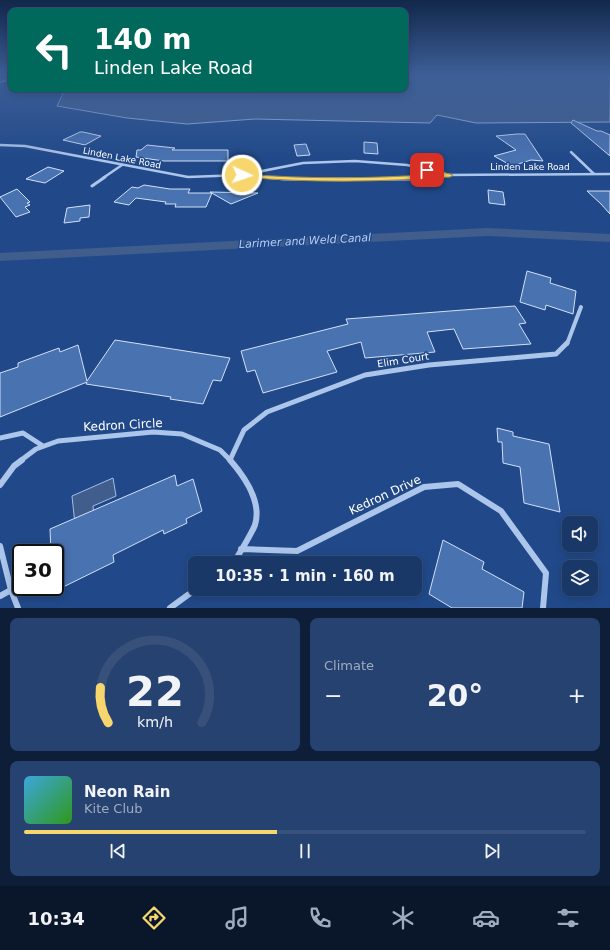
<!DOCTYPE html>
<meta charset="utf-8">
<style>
body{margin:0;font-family:"DejaVu Sans",sans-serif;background:#264270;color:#f1f3f6;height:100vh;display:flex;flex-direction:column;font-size:15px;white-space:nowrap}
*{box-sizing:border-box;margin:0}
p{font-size:13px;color:#9facc0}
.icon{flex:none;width:22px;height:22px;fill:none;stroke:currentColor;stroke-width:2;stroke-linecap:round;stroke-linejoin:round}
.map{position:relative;height:608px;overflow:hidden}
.sheet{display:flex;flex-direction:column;gap:10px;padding:10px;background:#0e1e39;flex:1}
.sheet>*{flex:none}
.top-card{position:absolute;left:8px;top:8px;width:400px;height:84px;border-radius:8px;box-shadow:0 2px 10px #0003,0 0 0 1px #37517b;background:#00695c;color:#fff;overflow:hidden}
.fabs{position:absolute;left:562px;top:516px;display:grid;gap:8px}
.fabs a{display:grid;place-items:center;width:36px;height:36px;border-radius:8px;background:#193767;box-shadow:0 2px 10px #0003,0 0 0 1px #37517b;font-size:20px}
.speed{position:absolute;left:12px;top:544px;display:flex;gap:8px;font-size:20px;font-weight:700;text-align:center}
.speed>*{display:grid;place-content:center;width:52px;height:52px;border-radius:50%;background:#193767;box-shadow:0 2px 10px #0003,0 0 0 1px #37517b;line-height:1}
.speed .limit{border:2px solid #111;border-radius:6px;background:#fff;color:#111}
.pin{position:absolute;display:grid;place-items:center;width:34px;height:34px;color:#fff;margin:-17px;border-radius:8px;box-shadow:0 2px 6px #0006}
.me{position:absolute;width:44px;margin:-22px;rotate:93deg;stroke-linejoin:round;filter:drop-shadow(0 0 3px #0008)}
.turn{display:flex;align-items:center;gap:14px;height:84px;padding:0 20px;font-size:18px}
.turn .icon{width:52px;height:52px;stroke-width:2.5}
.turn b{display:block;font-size:28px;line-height:34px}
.big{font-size:30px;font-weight:800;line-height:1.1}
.sheet .card{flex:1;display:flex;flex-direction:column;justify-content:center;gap:6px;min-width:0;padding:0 14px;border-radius:8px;background:#264270}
.sheet .dial{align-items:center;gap:0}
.dial svg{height:104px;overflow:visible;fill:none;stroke:#37517b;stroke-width:7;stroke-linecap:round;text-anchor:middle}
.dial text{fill:#f1f3f6;stroke:none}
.song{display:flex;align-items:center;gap:12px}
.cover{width:48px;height:48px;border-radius:6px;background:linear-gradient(135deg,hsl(200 70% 55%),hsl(110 70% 35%))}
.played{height:4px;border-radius:2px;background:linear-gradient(90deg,#f7d76d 45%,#37517b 45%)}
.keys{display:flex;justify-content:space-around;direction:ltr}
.heat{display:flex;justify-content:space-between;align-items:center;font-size:22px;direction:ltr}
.sheet .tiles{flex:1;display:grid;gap:10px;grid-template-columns:1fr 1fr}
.card:last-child{grid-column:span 2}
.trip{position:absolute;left:188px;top:556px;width:234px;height:40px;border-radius:8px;background:#193767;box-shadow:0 2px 10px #0003,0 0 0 1px #37517b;font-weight:800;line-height:40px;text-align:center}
.menu{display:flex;height:64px;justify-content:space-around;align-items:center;background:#0a1629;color:#9facc0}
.menu .icon{width:28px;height:28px}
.menu .active{color:#f7d76d}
.menu b{font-size:18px;color:#f1f3f6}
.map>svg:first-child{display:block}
.water{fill:#405d8c;stroke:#a0bfec}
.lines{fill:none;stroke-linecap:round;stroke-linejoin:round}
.canal{fill:#405d8c;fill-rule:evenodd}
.building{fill:#4972b1;stroke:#d1e0f8}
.street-far5{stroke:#acc5ea;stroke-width:2}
.street-far4{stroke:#acc5ea;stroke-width:2.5}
.street-far3{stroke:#acc5ea;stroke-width:3}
.street-far2{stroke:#acc5ea;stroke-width:4}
.street-far1{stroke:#acc5ea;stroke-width:5}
.street{stroke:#acc5ea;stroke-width:6}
.route{fill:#f7d76d;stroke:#a18c47}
.labels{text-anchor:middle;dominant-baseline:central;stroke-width:3;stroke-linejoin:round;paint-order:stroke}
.far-street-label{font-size:9px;fill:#fff;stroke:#214989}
.street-label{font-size:10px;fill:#fff;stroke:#214989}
.water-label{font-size:11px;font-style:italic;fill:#b8cff2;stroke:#214989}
.near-street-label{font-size:12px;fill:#fff;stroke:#214989}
</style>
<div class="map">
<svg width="610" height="608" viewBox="0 0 610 608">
<rect width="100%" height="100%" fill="#214989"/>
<path class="water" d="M405 74H610V122L476 123 437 115 430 123 255 119 187 124 127 118 57 106 65 89H405Z
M113 478 116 496 93 506 94 516 75 524 72 496Z"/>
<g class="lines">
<path class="canal" d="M487 228 610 234V242L487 236 0 261V253Z"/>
</g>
<path class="building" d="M573 120 597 131H601L610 135V156L571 123Z
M80 132H83L101 136 85 145 63 140Z
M517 134H525L543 161 531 160 512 166 494 156 516 150 496 136Z
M364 142 377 143 378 154 364 153Z
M306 144 310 155 297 156 294 145Z
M147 145 175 148 172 150H228V161H164L136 157 137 150H141Z
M48 167 64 171 45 183 26 179Z
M144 185 170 189H190L188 193H212L206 207H175L176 204H165L166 202 136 198 129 205 114 202 132 187 138 188Z
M17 189 30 202 27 203 30 205 25 207 30 212 16 217 0 197Z
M488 190 503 192 505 205 489 203Z
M587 191H610V214L601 204Z
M210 192 258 193 231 204Z
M90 205 89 217 80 218V221L64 223 67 208Z
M527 271 551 278 550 283 576 291 573 314 546 305 545 310 520 302Z
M515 306 526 323 519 324 531 344 463 349 454 329 427 332 435 352 365 358 361 342 327 351 337 372 263 393 255 370 247 372 241 351 348 324 346 319Z
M115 340 230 358 221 381 213 380 203 404 170 399 171 397 86 384 87 382 0 417V373L18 367V363L59 348 60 352 78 345 87 381Z
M497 428 513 432V436L549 444 560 512 524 503 520 467 503 463 502 442H498Z
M175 475 177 486 193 479 202 511 186 519 187 523 164 534 163 530 113 555 114 562 55 591V553H51L50 529Z
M443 540 484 562 482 569 524 592 522 608H452L429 594Z"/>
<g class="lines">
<path class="street-far5" d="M0 82 11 79"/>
<path class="street-far4" d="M0 145 25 146 188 177 242 175 303 163 355 161 407 165 450 175
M571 152 594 174
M447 175 610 174
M250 176 275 178
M103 178 122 165
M416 178 441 175"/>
<path class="street-far3" d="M264 177 284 179H410L424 177
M92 186 105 177"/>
<path class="street-far2" d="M567 344 581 307"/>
<path class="street-far1" d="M0 438 23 433 43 446
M230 460 244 430 267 412 365 375 429 365 556 354 567 343
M20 461 36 449 58 441 153 432 182 434 220 450 231 461"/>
<path class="street" d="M230 460C244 476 262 502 255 525 250 537 241 550 235 561L232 563
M0 485 14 466 22 460
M0 546 11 590 18 608
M241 549 297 551 424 487 458 484 501 511 546 573 543 608
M0 596 11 590
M170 608 196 589"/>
</g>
<linearGradient id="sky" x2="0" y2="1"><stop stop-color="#12284b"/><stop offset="0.47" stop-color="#3d5f97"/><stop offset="1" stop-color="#3d5f97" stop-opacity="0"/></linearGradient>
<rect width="610" height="159" fill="url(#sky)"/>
<path class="route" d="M427 168 453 175 450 177C380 182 311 183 242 177L238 175 242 174C306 179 372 179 436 174L425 171 424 170Z"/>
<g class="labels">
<g class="far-street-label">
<text transform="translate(122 158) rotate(11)">Linden Lake Road</text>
<text x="530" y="167">Linden Lake Road</text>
</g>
<g class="street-label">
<text transform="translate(403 360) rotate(-9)">Elim Court</text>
</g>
<g class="water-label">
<text transform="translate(305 241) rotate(-3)">Larimer and Weld Canal</text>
</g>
<g class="near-street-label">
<text transform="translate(123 425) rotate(-3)">Kedron Circle</text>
<text transform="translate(385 495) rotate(-25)">Kedron Drive</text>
</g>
</g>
</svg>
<div class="fabs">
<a><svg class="icon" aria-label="sound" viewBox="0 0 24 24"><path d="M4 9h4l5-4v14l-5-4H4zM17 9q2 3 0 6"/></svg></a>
<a><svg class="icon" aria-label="layers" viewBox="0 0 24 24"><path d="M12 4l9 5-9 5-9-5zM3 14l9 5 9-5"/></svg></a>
</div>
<div class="speed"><div class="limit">30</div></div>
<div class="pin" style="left:427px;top:170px;background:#d93025"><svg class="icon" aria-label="arrive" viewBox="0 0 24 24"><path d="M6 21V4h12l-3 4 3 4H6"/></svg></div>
<svg class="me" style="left:242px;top:175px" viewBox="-20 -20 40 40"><circle r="17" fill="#f7d76d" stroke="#fff" stroke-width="3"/><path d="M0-11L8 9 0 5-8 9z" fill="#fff"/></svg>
<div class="trip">10:35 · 1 min · 160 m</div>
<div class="top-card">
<div class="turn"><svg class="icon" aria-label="left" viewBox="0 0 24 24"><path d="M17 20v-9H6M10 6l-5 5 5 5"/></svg><div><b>140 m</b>Linden Lake Road</div></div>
</div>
</div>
<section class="sheet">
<div class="tiles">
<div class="card dial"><svg viewBox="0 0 100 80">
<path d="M14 69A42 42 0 1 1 86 69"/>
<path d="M14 69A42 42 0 0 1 8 42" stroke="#f7d76d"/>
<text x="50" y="56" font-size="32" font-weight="700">22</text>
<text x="50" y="72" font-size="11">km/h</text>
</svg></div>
<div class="card"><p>Climate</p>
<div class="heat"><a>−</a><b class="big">20°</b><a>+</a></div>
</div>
<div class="card">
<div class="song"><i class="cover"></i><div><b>Neon Rain</b><p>Kite Club</p></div></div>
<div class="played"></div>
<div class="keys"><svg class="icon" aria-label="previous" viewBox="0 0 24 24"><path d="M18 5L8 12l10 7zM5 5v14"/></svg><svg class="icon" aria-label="pause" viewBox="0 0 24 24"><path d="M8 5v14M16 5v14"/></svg><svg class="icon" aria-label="next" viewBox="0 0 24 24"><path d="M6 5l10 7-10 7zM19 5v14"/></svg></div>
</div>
</div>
</section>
<nav class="menu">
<b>10:34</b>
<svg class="icon active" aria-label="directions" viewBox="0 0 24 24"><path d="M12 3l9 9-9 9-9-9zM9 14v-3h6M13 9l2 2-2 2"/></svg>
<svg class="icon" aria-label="music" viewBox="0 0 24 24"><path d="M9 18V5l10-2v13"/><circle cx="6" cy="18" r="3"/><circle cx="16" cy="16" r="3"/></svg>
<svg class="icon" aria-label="phone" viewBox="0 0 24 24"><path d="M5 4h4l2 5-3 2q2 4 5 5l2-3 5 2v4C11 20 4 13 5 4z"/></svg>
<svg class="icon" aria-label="climate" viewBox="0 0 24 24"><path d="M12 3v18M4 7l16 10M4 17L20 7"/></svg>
<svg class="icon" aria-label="car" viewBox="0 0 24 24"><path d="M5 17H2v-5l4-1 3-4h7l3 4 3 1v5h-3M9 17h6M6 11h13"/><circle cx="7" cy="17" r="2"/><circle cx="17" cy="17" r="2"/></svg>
<svg class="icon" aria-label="filters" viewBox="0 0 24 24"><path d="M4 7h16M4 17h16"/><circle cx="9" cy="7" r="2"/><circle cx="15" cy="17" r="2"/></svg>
</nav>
